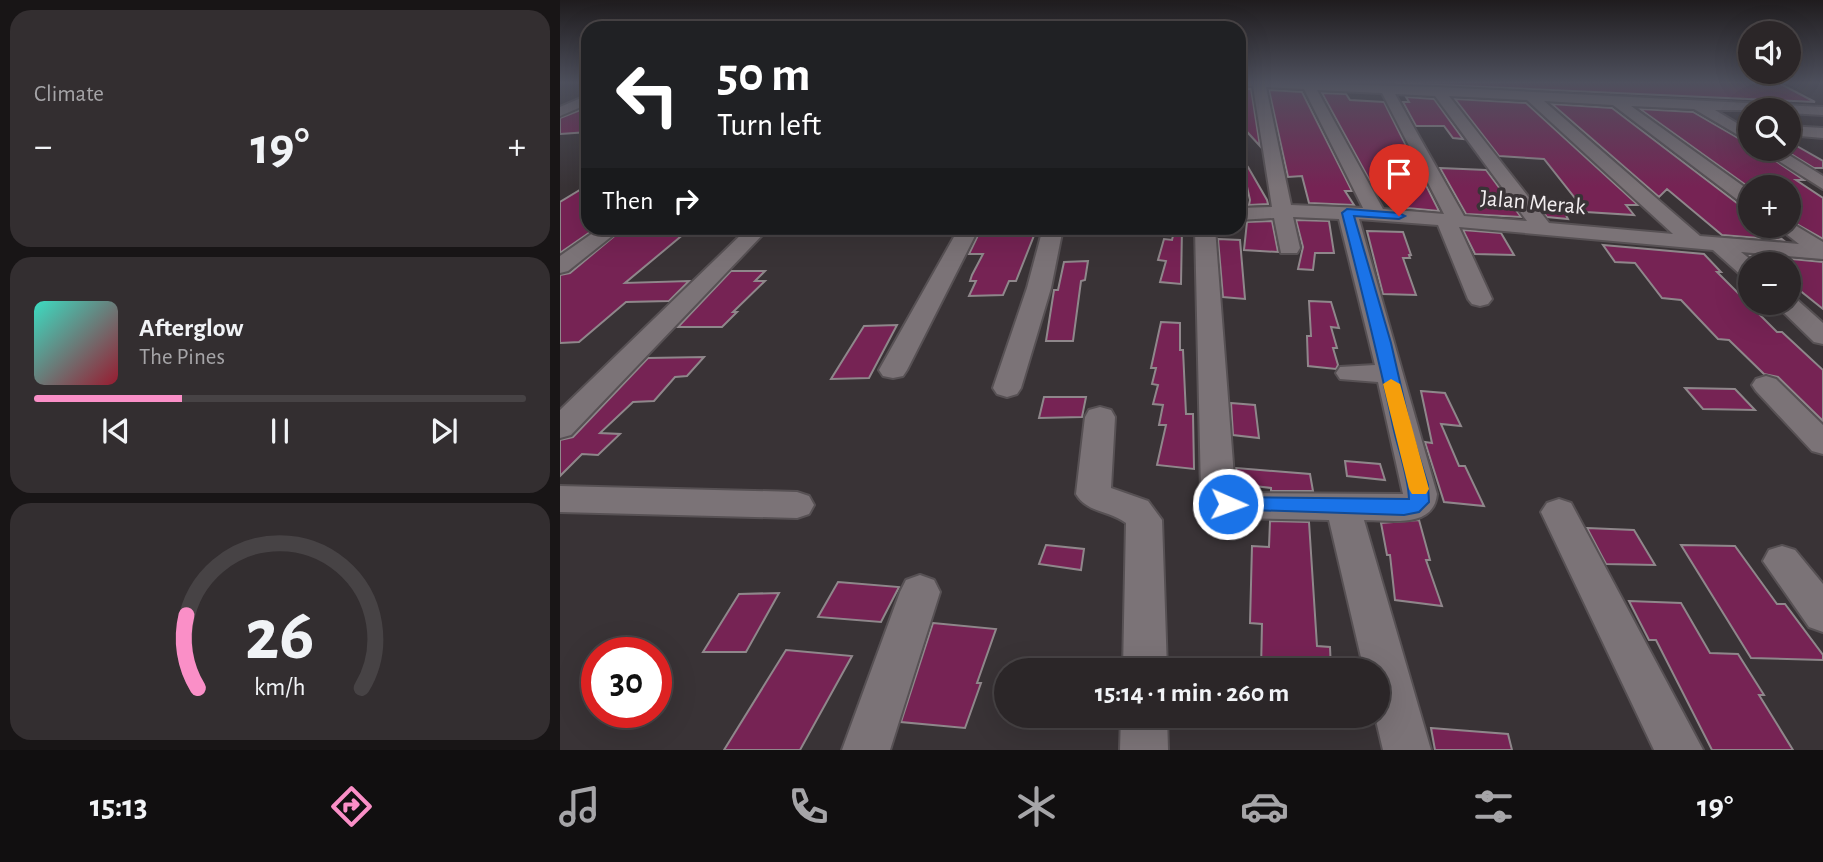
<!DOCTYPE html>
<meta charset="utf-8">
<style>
body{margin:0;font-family:"Alegreya Sans",sans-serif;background:#332e30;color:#f1f3f6;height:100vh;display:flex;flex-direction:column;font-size:26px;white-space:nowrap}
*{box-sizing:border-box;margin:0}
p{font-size:23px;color:#a6a5a8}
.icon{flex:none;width:38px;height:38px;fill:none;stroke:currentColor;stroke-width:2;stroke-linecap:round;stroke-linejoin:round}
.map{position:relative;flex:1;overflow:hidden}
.details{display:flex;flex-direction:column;gap:10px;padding:10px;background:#181516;width:560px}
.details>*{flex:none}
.banner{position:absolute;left:21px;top:21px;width:665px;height:214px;border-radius:21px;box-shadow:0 7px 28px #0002,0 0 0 2px #474345;background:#202124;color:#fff;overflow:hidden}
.controls{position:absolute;left:1178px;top:21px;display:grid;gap:14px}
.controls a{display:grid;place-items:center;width:63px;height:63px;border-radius:50%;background:#2b2628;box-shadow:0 7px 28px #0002,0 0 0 2px #474345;font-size:35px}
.speed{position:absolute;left:21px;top:637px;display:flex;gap:14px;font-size:35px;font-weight:700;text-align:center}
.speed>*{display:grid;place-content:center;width:91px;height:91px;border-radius:50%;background:#2b2628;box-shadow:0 7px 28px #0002,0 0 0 2px #474345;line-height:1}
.speed .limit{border:10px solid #d22;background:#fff;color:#111}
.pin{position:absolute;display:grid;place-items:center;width:60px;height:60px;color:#fff;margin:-72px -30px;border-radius:50% 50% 50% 0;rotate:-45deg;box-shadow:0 0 7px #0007}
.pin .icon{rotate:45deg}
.me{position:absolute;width:77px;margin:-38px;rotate:92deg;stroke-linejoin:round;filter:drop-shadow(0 0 5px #0008)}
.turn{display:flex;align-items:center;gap:24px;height:147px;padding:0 21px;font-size:32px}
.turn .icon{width:91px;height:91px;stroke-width:2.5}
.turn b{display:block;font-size:49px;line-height:60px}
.then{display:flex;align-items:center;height:66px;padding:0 21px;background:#0003;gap:14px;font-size:26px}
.big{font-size:52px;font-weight:700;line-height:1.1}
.details .card{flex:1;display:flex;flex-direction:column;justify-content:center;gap:10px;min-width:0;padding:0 24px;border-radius:21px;background:#332e30}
.details .dial{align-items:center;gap:0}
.dial svg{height:182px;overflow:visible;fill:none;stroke:#474345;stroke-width:7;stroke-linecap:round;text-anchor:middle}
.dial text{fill:#f1f3f6;stroke:none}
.song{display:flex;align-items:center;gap:21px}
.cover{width:84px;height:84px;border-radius:10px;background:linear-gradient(135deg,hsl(170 70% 55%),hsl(350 70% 35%))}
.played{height:7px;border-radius:4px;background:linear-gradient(90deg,#fa8fc7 30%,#474345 30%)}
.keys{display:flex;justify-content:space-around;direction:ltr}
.heat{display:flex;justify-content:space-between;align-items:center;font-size:38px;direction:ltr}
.trip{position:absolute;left:434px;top:658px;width:396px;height:70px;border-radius:35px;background:#2b2628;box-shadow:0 7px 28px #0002,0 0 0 2px #474345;font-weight:700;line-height:70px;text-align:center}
.dock{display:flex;height:112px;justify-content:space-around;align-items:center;background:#110f10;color:#a6a5a8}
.dock .icon{width:49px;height:49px}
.dock .selected{color:#fa8fc7}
.dock b{font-size:32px;color:#f1f3f6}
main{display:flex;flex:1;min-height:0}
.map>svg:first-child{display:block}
.building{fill:#762354;stroke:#8f878b;stroke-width:2}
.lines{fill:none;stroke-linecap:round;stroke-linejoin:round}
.minor-casing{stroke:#575154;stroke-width:4}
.minor{fill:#7b7377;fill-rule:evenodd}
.route{fill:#1a73e8;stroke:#114b97;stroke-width:2}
.slow{fill:#f59e0b}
.labels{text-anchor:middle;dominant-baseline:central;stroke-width:7;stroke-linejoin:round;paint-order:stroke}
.far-street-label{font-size:23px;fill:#f2eef0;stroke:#393336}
</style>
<main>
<section class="details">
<div class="card"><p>Climate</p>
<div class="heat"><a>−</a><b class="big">19°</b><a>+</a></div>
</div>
<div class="card">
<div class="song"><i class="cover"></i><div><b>Afterglow</b><p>The Pines</p></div></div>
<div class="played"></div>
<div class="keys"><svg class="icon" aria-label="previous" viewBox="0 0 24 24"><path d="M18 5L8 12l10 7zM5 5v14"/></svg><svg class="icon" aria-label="pause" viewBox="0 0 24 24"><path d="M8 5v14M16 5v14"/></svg><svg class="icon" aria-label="next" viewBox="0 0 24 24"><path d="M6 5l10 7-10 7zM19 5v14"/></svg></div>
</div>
<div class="card dial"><svg viewBox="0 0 100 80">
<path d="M14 69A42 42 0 1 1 86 69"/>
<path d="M14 69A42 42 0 0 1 9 37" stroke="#fa8fc7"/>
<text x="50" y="56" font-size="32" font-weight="700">26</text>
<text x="50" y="72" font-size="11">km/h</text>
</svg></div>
</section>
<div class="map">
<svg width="1263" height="750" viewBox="0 0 1263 750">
<rect width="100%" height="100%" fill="#393336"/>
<path class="building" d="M836 82H1217L1255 102 837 83Z
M679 89H691L700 146 679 123Z
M709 90 742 92 792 191H785L794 205 749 203 742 176 728 177Z
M762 93 786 94 790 100 824 102 879 211 847 208 839 192H816Z
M846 97 874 99 903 139 893 138 884 126H856L843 102H849Z
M895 99 966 103 1078 205H1066L1074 215 1026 212 984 159 939 156Z
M992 104 1052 108 1181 206 1190 208V226H1205L1223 240 1162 235 1107 189 1099 197Z
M28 107V132L0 134V118Z
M1080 109 1133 112 1190 145V149H1198L1244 180H1236L1263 198V239L1228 219V187L1190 188Z
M1228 141 1263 161V168H1254L1228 152Z
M688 167 707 200 708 204 689 205 690 200 683 169Z
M880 168 926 170 961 217 906 214Z
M28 185V228H36L0 253V202Z
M973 199 999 201 1008 219 987 217Z
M736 220 769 221 774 253H755L753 270 738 269 743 247Z
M712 221 718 252 684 250 687 222Z
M64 228H131L65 283 129 281 109 301 66 302 19 342 0 343V275L10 273Z
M477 228 456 281H449L443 295 409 296 416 281H410L412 275 423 254H409L421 229Z
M615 228H622L621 284 600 282 606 261 598 260 604 239 612 240Z
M903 230 941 233 954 255 915 254Z
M807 231 843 232 851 255H849L850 258H843L856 295 823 294Z
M658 239 680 240 685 299 663 297Z
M1043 245 1144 254 1161 272H1157L1217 332H1222L1263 370V421L1218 377 1204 374 1169 340 1158 339 1121 300 1102 298 1075 263 1055 262Z
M1189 255 1263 262V309L1228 281V264H1198Z
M528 261 525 280 521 281 513 341H486L494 290H498L504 262Z
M171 271H205L195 281H205L173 312H177L162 327H118Z
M749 301 771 302 779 328 771 327 777 348H773L778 365 776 369 748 366 747 336H751Z
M601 322 620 323V350H623L626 414H633L634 469 597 465 606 425H599L603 405 593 404 598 385 592 384 596 368H591Z
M337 325 309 378 271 379 304 326Z
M144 357 127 376 115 377 94 401 73 402 40 433 60 434 38 455 22 454 0 476V440L13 437 88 358Z
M1125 388 1175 389 1195 410 1143 409Z
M861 391 885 393 901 426 881 424 899 466H905L924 506 884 502 865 442 872 443Z
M484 397H526L522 417 479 418Z
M671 403 695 405 699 438 673 435Z
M785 461 820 464 825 480 787 476Z
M676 468 750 474 753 491H711V488L677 484Z
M859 520 870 560H866L882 606 835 600 830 555H827L821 523Z
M710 521 749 522 757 646 770 647 771 670H701L702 624 690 623 692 546 709 547Z
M1027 528 1074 530 1095 565 1046 564Z
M486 545 524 549 521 570 479 564Z
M1121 545 1175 546 1217 604H1225L1263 655V660L1191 658Z
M278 582 339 587 321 622 258 617Z
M219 593 186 652H143L179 594Z
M1069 601 1121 603 1150 653 1178 654 1204 695H1199L1233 750H1152L1096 640H1089Z
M373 623 436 629 417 683H421L405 728 341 722Z
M226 650 292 656 240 750H164Z
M871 728 948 734 952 750H875Z"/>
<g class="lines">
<defs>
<path id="minor" d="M679 82 878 87 1263 107V115L1228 113V110H1155L1190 131V142L1134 109 1071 106 1190 191V206L1183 204 1053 105 984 101 1140 236 1239 244 1216 226H1228V221L1263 242V259L1181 252 1196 264H1190V278L1182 276 1153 250 899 227 932 299 928 304 920 306 912 304 908 299 878 225 799 219 877 494C874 529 830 520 804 520L871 750H823L815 716H817V670H804L769 520 675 518 654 511 641 491 635 228H655L675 490 679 493 843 494 818 382 780 379 776 373 780 367 815 365 779 219 733 217 740 248 737 253H721L714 218 679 220V208L712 207 693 86H679ZM706 87 744 89 803 208 731 205ZM757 90 822 93 884 214 823 209ZM835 94 875 96 967 221 904 216ZM889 96 967 100 1113 234 989 223Z
M28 95V104L0 116V107Z
M1228 126 1263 128V138L1228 135Z
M1200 149H1219L1263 176V189Z
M40 228H62L8 271 0 273V256Z
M188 228H209L11 435 0 438V410Z
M399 228H419L347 370 343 376 333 378 323 376 319 370Z
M483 228H503L491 288 461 388 457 394 447 397 437 394 433 388 467 288Z
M1228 296 1235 298 1263 323V344L1254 342 1214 303H1228Z
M1206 376 1216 379 1263 425V454L1252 451 1196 391 1192 385 1196 379Z
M540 407 551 410 555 417 551 488 588 501 602 520 607 670H563L566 523C549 510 527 513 516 494L525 417 529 410Z
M0 486 237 492 249 496 254 505 249 514 237 518 0 512Z
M999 499 1011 503 1143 750H1094L981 512 987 503Z
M1222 546 1235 550 1263 584V632L1249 627 1203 561 1209 550Z
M360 575 374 580 380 592 330 750H282L340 592 346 580Z
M561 716H607L608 750H560Z"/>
</defs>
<use href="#minor" class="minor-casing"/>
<use href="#minor" class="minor"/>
</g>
<linearGradient id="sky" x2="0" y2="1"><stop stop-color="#1f1c1e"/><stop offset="0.44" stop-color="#4e505d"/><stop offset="1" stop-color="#4e505d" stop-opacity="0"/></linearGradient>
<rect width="1263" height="187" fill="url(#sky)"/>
<path class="route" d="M787 209 839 213 845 216 839 219 794 216 831 343 851 430 868 485 869 502 859 512 844 515 661 509 658 504 661 499 668 497 849 499C848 474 838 450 833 426 818 354 800 284 782 213Z"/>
<path class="slow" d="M831 379 840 384 869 489 866 494H852L849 489 823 384Z"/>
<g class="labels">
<g class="far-street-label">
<text transform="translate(973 203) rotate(5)">Jalan Merak</text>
</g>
</g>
</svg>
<div class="controls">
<a><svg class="icon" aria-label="sound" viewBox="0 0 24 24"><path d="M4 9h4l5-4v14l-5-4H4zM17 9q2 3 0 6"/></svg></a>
<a><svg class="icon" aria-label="search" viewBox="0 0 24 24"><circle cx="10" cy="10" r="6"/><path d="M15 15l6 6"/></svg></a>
<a>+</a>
<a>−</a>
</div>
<div class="speed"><div class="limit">30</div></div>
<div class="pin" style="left:839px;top:216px;background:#d93025"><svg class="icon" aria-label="arrive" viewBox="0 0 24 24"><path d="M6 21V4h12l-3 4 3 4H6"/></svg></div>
<svg class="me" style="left:668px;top:504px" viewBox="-20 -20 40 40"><circle r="17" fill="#1a73e8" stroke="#fff" stroke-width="3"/><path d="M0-11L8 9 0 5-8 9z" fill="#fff"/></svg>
<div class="trip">15:14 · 1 min · 260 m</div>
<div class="banner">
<div class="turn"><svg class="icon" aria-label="left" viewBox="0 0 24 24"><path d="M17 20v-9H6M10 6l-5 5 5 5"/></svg><div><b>50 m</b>Turn left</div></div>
<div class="then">Then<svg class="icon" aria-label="right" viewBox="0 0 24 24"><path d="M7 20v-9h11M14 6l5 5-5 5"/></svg></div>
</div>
</div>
</main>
<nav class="dock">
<b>15:13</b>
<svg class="icon selected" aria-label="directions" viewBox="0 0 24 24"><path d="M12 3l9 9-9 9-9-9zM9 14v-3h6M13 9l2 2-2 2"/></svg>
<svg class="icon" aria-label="music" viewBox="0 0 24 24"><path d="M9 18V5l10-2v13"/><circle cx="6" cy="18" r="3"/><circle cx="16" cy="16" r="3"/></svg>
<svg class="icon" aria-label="phone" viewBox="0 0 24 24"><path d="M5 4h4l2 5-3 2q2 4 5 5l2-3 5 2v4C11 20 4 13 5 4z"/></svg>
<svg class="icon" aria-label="climate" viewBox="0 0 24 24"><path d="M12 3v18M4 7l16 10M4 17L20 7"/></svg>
<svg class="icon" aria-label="car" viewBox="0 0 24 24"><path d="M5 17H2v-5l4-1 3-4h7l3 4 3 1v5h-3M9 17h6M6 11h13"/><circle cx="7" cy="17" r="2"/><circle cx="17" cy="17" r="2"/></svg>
<svg class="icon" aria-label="filters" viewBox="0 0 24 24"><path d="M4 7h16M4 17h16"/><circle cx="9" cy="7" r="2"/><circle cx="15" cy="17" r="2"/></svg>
<b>19°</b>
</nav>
